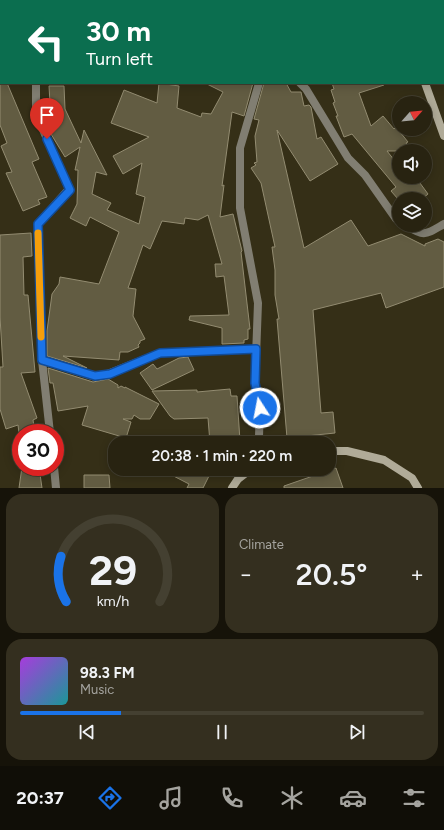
<!DOCTYPE html>
<meta charset="utf-8">
<style>
body{margin:0;font-family:Figtree,sans-serif;background:#342f1f;color:#f1f3f6;height:100vh;display:flex;flex-direction:column;font-size:15px;white-space:nowrap}
*{box-sizing:border-box;margin:0}
p{font-size:13px;color:#a5a49f}
.icon{flex:none;width:22px;height:22px;fill:none;stroke:currentColor;stroke-width:2;stroke-linecap:round;stroke-linejoin:round}
.map{position:relative;height:488px;overflow:hidden}
.sheet{display:flex;flex-direction:column;gap:6px;padding:6px;background:#161309;flex:1}
.sheet>*{flex:none}
.banner{position:absolute;left:0px;top:0px;width:444px;height:84px;box-shadow:0 2px 10px #0003,0 0 0 1px #444031;background:#0b6e4f;color:#fff;overflow:hidden}
.needle{width:26px;rotate:63deg}
.buttons{position:absolute;left:392px;top:96px;display:grid;gap:8px}
.buttons a{display:grid;place-items:center;width:40px;height:40px;border-radius:50%;background:#282311;box-shadow:0 2px 10px #0003,0 0 0 1px #444031;font-size:20px}
.speed{position:absolute;left:12px;top:424px;display:flex;gap:8px;font-size:20px;font-weight:700;text-align:center}
.speed>*{display:grid;place-content:center;width:52px;height:52px;border-radius:50%;background:#282311;box-shadow:0 2px 10px #0003,0 0 0 1px #444031;line-height:1}
.speed .limit{border:6px solid #d22;background:#fff;color:#111}
.pin{position:absolute;display:grid;place-items:center;width:34px;height:34px;color:#fff;margin:-41px -17px;border-radius:50% 50% 50% 0;rotate:-45deg;box-shadow:0 0 4px #0007}
.pin .icon{rotate:45deg}
.me{position:absolute;width:44px;margin:-22px;rotate:349deg;stroke-linejoin:round;filter:drop-shadow(0 0 3px #0008)}
.turn{display:flex;align-items:center;gap:14px;height:84px;padding:0 20px;font-size:18px}
.turn .icon{width:52px;height:52px;stroke-width:2.5}
.turn b{display:block;font-size:28px;line-height:34px}
.big{font-size:30px;font-weight:600;line-height:1.1}
.sheet .card{flex:1;display:flex;flex-direction:column;justify-content:center;gap:6px;min-width:0;padding:0 14px;border-radius:16px;background:#342f1f}
.sheet .dial{align-items:center;gap:0}
.dial svg{height:104px;overflow:visible;fill:none;stroke:#444031;stroke-width:7;stroke-linecap:round;text-anchor:middle}
.dial text{fill:#f1f3f6;stroke:none}
.song{display:flex;align-items:center;gap:12px}
.cover{width:48px;height:48px;border-radius:6px;background:linear-gradient(135deg,hsl(280 70% 55%),hsl(180 70% 35%))}
.played{height:4px;border-radius:2px;background:linear-gradient(90deg,#1a73e8 25%,#444031 25%)}
.keys{display:flex;justify-content:space-around;direction:ltr}
.heat{display:flex;justify-content:space-between;align-items:center;font-size:22px;direction:ltr}
.sheet .tiles{flex:1;display:grid;gap:6px;grid-template-columns:1fr 1fr}
.card:last-child{grid-column:span 2}
.trip{position:absolute;left:108px;top:436px;width:228px;height:40px;border-radius:16px;background:#282311;box-shadow:0 2px 10px #0003,0 0 0 1px #444031;font-weight:600;line-height:40px;text-align:center}
.dock{display:flex;height:64px;justify-content:space-around;align-items:center;background:#100e07;color:#a5a49f}
.dock .icon{width:28px;height:28px}
.dock .current{color:#1a73e8}
.dock b{font-size:18px;color:#f1f3f6}
.map>svg:first-child{display:block}
.building{fill:#625c42;stroke:#938c71}
.lines{fill:none;stroke-linecap:round;stroke-linejoin:round}
.street{stroke:#817e72;stroke-width:8}
.secondary{stroke:#b0ab98;stroke-width:8}
.route-casing{stroke:#114b97;stroke-width:10}
.route{stroke:#1a73e8;stroke-width:7}
.slow{stroke:#f59e0b;stroke-width:7}
</style>
<div class="map">
<svg width="444" height="488" viewBox="0 0 444 488">
<rect width="100%" height="100%" fill="#352f17"/>
<path class="building" d="M0 66 1 83H7L39 159 32 162 47 197 38 200 40 204 23 211 6 173 12 172 1 146 7 143 0 125Z
M159 83 179 86 177 108 201 117 202 113 211 114 223 92 205 83H253L244 116 232 112 222 186 224 185 220 217 233 214 242 251 241 252 250 329H248V339L244 340V343L222 344V328L189 320 190 316 229 315 224 276 216 277 215 264H222L208 215 198 220 185 218 184 224 162 221 150 249 143 245 128 288 136 289 133 316 145 339 140 341V343L138 345 139 347 128 352H120L119 360 63 356 87 368 47 356V331L52 294 59 284 60 277 99 284 119 232 90 217 86 226 70 218 77 204 78 170H75L80 147 65 157 51 134 46 122 51 120 49 86H64L65 109 81 143 84 130 107 175 96 172 92 194 111 203 107 210 139 224 145 197 136 194 142 163 123 174 113 156 149 137 111 123 124 90 157 103Z
M264 83H286L291 92H301L304 106 309 105 311 107 317 139 321 137 338 164 310 181 277 130 304 248 351 220 368 246 401 234 425 246V244L438 239 444 242V287L386 308 381 293 313 310 321 413 333 412 335 433 287 438 277 319H279L275 295V270L272 247H275L261 183 251 168 256 165 254 163 257 162 255 136 259 120 254 119Z
M332 83H383L384 85 359 93 371 126 383 116 394 129 396 127 408 142 406 143 412 151H387L399 166V177H408L412 182 417 179 428 194 422 199H398L391 191 396 187 352 134 344 137 336 116H338L333 103 335 102 331 90 334 89Z
M31 233 32 256 23 257 24 295H28L35 372 21 373 37 418 33 420 35 433H19L18 425 6 429 0 409V367H3L0 317V235Z
M188 357 194 370 152 390 140 373 153 364 157 369 179 358Z
M48 368 93 382 108 379 118 385V388L121 386 125 388V387L159 404 150 419H140L134 415 132 419H123L131 422 126 438 82 425 88 406 58 411 53 383H50Z
M230 389 231 396H237L240 441H237V443H210L208 418 174 419 170 416 152 391 197 390V392Z
M22 467H39L42 488H19Z
M336 468 343 488H284V486Z
M160 469H200L210 474 203 488H187L189 484Z
M84 475H109L110 488H84Z"/>
<g class="lines">
<path class="street" d="M31 0 32 1
M234 0 236 1
M116 1 117 0
M0 31H1
M36 83V114L69 189 38 224 42 360 50 433
M259 83 240 148V208L258 303 255 383 260 408 259 436 261 443
M300 83 306 89 348 158 365 175 396 219 399 221
M405 225C425 237 425 235 444 224
M42 360 95 377 110 373 160 353 256 349
M54 467 56 488"/>
<path class="secondary" d="M395 0V1
M425 83 444 136
M329 451H347L384 460 412 478 418 488
M232 488 238 479 251 469"/>
</g>
<g class="lines">
<defs>
<path id="route" d="M47 139 70 190 38 224 42 360 95 376 110 374 160 353 256 349 255 383 260 408"/>
</defs>
<use href="#route" class="route-casing"/>
<use href="#route" class="route"/>
<path class="slow" d="M38 233 41 337"/>
</g>
</svg>
<div class="buttons">
<a><svg class="needle" viewBox="-14 -14 28 28"><path d="M0-13l5 13h-10z" fill="#e53935"/><path d="M0 13l5-13h-10z" fill="#a5a49f"/></svg></a>
<a><svg class="icon" aria-label="sound" viewBox="0 0 24 24"><path d="M4 9h4l5-4v14l-5-4H4zM17 9q2 3 0 6"/></svg></a>
<a><svg class="icon" aria-label="layers" viewBox="0 0 24 24"><path d="M12 4l9 5-9 5-9-5zM3 14l9 5 9-5"/></svg></a>
</div>
<div class="speed"><div class="limit">30</div></div>
<div class="pin" style="left:47px;top:139px;background:#d93025"><svg class="icon" aria-label="arrive" viewBox="0 0 24 24"><path d="M6 21V4h12l-3 4 3 4H6"/></svg></div>
<svg class="me" style="left:260px;top:408px" viewBox="-20 -20 40 40"><circle r="17" fill="#1a73e8" stroke="#fff" stroke-width="3"/><path d="M0-11L8 9 0 5-8 9z" fill="#fff"/></svg>
<div class="trip">20:38 · 1 min · 220 m</div>
<div class="banner">
<div class="turn"><svg class="icon" aria-label="left" viewBox="0 0 24 24"><path d="M17 20v-9H6M10 6l-5 5 5 5"/></svg><div><b>30 m</b>Turn left</div></div>
</div>
</div>
<section class="sheet">
<div class="tiles">
<div class="card dial"><svg viewBox="0 0 100 80">
<path d="M14 69A42 42 0 1 1 86 69"/>
<path d="M14 69A42 42 0 0 1 10 34" stroke="#1a73e8"/>
<text x="50" y="56" font-size="32" font-weight="700">29</text>
<text x="50" y="72" font-size="11">km/h</text>
</svg></div>
<div class="card"><p>Climate</p>
<div class="heat"><a>−</a><b class="big">20.5°</b><a>+</a></div>
</div>
<div class="card">
<div class="song"><i class="cover"></i><div><b>98.3 FM</b><p>Music</p></div></div>
<div class="played"></div>
<div class="keys"><svg class="icon" aria-label="previous" viewBox="0 0 24 24"><path d="M18 5L8 12l10 7zM5 5v14"/></svg><svg class="icon" aria-label="pause" viewBox="0 0 24 24"><path d="M8 5v14M16 5v14"/></svg><svg class="icon" aria-label="next" viewBox="0 0 24 24"><path d="M6 5l10 7-10 7zM19 5v14"/></svg></div>
</div>
</div>
</section>
<nav class="dock">
<b>20:37</b>
<svg class="icon current" aria-label="directions" viewBox="0 0 24 24"><path d="M12 3l9 9-9 9-9-9zM9 14v-3h6M13 9l2 2-2 2"/></svg>
<svg class="icon" aria-label="music" viewBox="0 0 24 24"><path d="M9 18V5l10-2v13"/><circle cx="6" cy="18" r="3"/><circle cx="16" cy="16" r="3"/></svg>
<svg class="icon" aria-label="phone" viewBox="0 0 24 24"><path d="M5 4h4l2 5-3 2q2 4 5 5l2-3 5 2v4C11 20 4 13 5 4z"/></svg>
<svg class="icon" aria-label="climate" viewBox="0 0 24 24"><path d="M12 3v18M4 7l16 10M4 17L20 7"/></svg>
<svg class="icon" aria-label="car" viewBox="0 0 24 24"><path d="M5 17H2v-5l4-1 3-4h7l3 4 3 1v5h-3M9 17h6M6 11h13"/><circle cx="7" cy="17" r="2"/><circle cx="17" cy="17" r="2"/></svg>
<svg class="icon" aria-label="filters" viewBox="0 0 24 24"><path d="M4 7h16M4 17h16"/><circle cx="9" cy="7" r="2"/><circle cx="15" cy="17" r="2"/></svg>
</nav>
